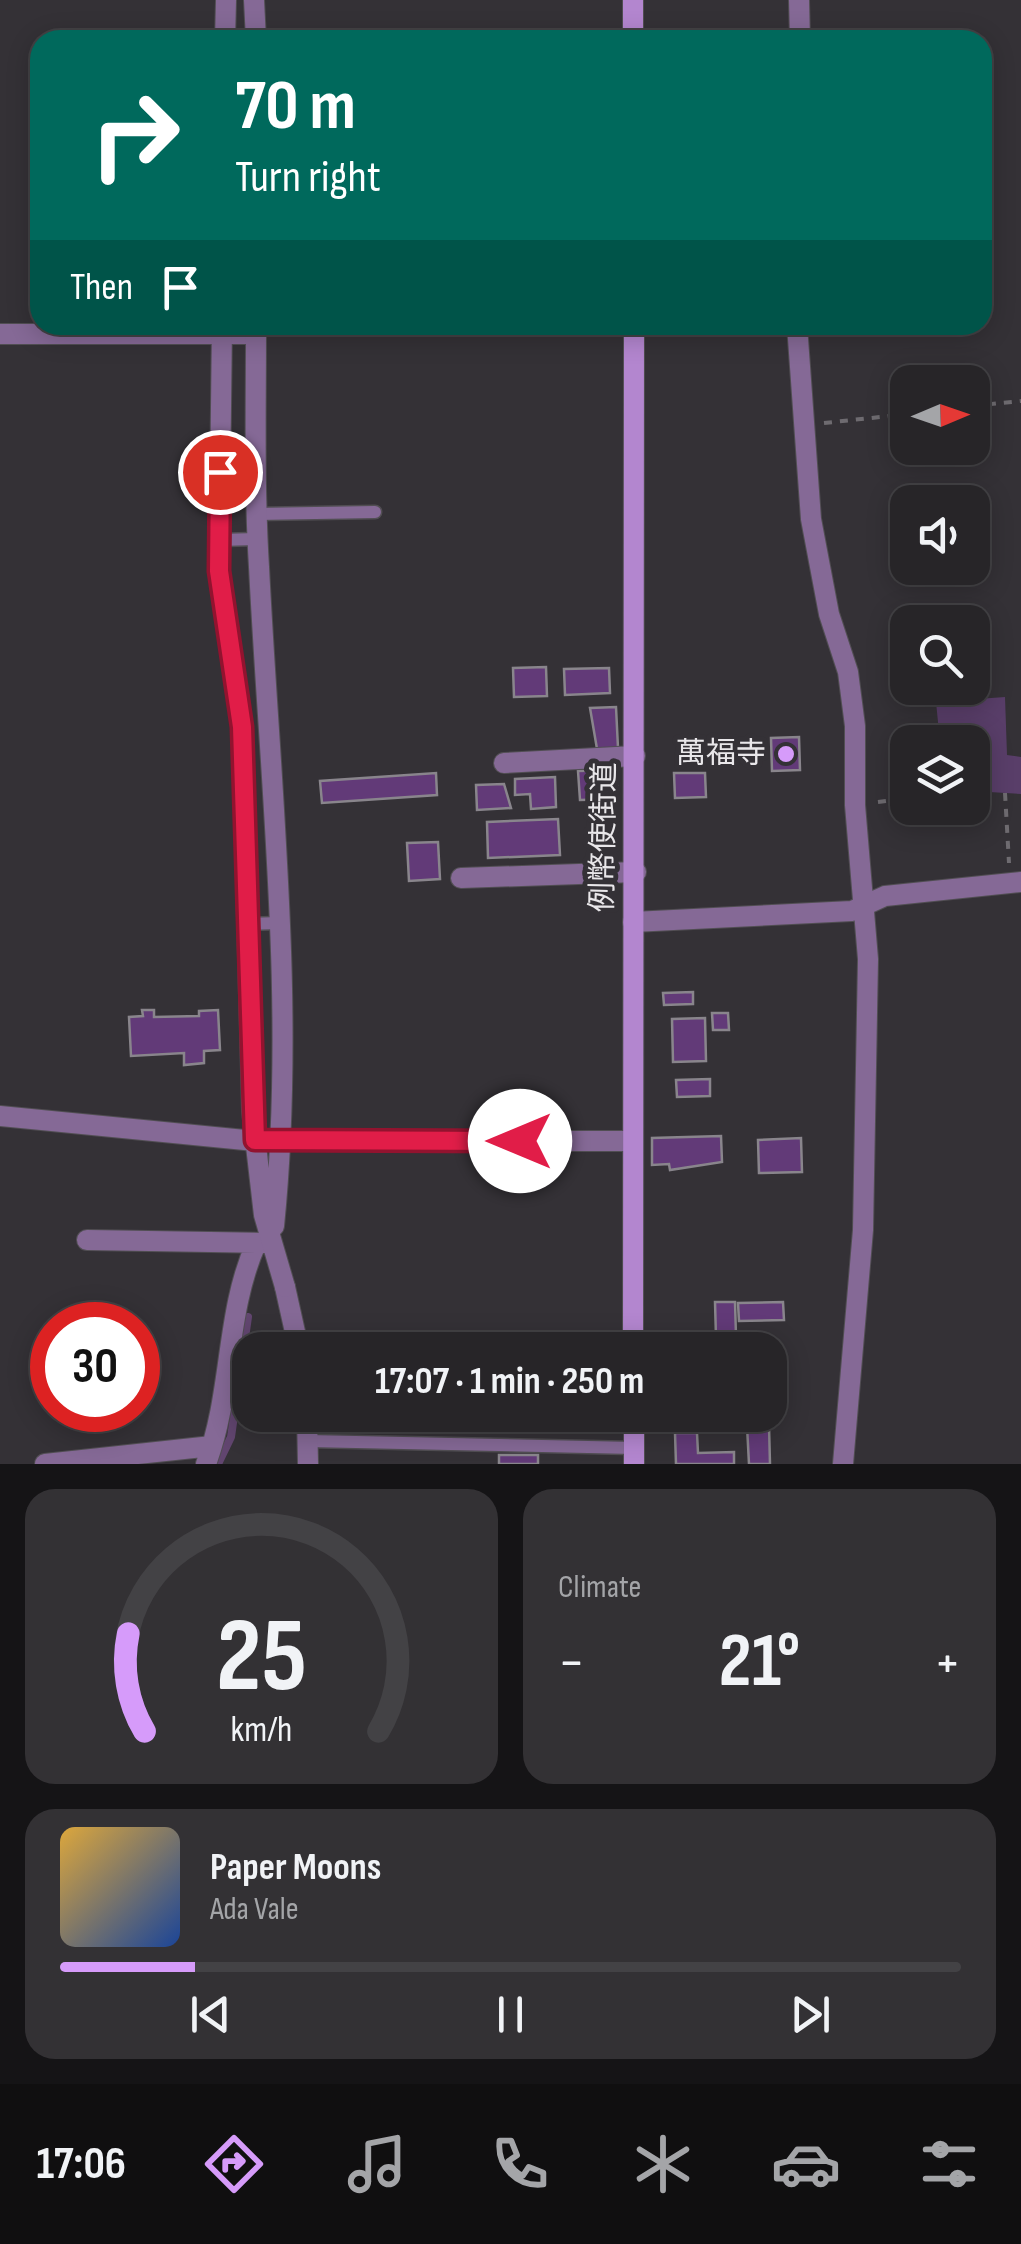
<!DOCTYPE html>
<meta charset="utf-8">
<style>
body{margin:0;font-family:"Sofia Sans Condensed","Noto Sans JP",sans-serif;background:#333134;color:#f1f3f6;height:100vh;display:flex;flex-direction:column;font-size:38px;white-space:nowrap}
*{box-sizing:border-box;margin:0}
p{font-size:32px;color:#a4a5a8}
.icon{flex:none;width:55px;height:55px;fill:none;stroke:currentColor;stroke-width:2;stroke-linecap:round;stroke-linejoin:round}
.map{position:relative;height:1464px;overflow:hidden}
.side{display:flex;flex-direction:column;gap:25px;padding:25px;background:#151416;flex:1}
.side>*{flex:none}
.top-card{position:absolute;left:30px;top:30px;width:962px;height:305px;border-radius:30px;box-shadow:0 5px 25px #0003,0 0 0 2px #434245;background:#00695c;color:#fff;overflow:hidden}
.needle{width:65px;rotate:88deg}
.buttons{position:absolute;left:890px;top:365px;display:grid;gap:20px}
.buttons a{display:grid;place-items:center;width:100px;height:100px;border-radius:20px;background:#272528;box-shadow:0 5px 25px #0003,0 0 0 2px #434245;font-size:50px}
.speed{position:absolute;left:30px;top:1302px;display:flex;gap:20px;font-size:50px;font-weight:700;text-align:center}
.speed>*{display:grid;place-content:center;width:130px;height:130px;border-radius:50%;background:#272528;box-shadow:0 5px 25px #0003,0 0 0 2px #434245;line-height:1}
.speed .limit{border:15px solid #d22;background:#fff;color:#111}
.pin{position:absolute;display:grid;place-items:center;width:85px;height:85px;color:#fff;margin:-42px;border:5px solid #fff;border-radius:50%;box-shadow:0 2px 10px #0007}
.me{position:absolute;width:110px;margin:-55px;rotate:270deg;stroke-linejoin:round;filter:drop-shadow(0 0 8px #0008)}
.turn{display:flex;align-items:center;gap:35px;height:210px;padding:0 40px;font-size:45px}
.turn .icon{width:130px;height:130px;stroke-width:2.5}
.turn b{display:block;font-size:70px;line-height:85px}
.then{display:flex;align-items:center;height:95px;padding:0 40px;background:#0003;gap:20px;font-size:38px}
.big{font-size:75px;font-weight:700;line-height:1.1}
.side .card{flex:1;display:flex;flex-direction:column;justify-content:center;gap:15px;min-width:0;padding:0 35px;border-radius:30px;background:#333134}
.side .dial{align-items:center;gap:0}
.dial svg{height:260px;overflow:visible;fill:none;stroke:#434245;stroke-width:7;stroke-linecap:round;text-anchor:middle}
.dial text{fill:#f1f3f6;stroke:none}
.song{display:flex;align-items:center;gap:30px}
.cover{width:120px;height:120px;border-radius:15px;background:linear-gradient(135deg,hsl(40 70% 55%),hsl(220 70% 35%))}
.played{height:10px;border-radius:5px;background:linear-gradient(90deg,#d69bfa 15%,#434245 15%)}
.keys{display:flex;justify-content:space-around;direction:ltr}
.heat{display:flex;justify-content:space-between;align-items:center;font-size:55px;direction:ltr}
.side .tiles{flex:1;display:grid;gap:25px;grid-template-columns:1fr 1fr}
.card:last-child{grid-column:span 2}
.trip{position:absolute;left:232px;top:1332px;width:555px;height:100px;border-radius:30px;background:#272528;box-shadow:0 5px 25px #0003,0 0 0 2px #434245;font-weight:700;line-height:100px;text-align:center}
.tab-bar{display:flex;height:160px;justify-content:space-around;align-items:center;background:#100f10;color:#a4a5a8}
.tab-bar .icon{width:70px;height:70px}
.tab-bar .on{color:#d69bfa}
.tab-bar b{font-size:45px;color:#f1f3f6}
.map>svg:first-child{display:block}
.green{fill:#593e69}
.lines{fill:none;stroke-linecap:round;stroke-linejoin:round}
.stream{stroke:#61456f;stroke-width:8}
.building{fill:#623a78;stroke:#89858c;stroke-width:2.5}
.service-casing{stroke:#514e53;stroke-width:15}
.minor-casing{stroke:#514e53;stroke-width:22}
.tertiary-casing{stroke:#514e53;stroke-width:22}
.secondary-casing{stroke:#514e53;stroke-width:22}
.path{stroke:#6e6b70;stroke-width:4;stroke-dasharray:8 8;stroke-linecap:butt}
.service{stroke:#856996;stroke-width:12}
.minor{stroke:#856996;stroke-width:20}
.tertiary{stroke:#856996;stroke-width:20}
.secondary{stroke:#b386cf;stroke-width:20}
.route-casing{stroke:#92132f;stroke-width:25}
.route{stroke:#e11d48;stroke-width:18}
.poi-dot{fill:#d69bfa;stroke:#343136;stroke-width:4}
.labels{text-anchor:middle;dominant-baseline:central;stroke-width:10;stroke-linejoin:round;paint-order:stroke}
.poi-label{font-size:30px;fill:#e9e7ea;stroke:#343136;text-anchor:end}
.street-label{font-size:30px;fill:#e9e7ea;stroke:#343136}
</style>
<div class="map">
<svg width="1021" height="1464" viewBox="0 0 1021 1464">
<rect width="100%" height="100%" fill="#343136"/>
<path class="green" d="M1005 697 1007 755 1021 757V794L973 791 972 742H940L936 702Z"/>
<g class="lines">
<path class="stream" d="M218 1464 231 1437 248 1317"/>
</g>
<path class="building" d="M546 667 547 696 514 697 513 668Z
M609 668 610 693 565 695 564 669Z
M616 707 618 748 597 749 590 708Z
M799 737 800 770 772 771 771 738Z
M616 770 618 799 580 800 578 771Z
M436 773 437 795 322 803 320 781Z
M674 773H705L706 797 675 798Z
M555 777 556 807 531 809 530 794 515 795V779Z
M504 784 511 808 477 810 476 785Z
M558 819 560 855 488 858 487 822Z
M438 842 440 879 409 881 407 843Z
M693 992V1004L664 1005 663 993Z
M142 1010H154V1017L199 1016V1011L218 1010 220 1050 204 1051V1063L184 1065V1053L131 1056 129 1017 143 1016Z
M712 1013H728L729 1030H713Z
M705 1018 706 1061 673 1062 672 1019Z
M710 1079V1096L677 1097 676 1080Z
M721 1136 722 1162 670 1170 669 1164 652 1165V1138Z
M801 1138 802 1172 759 1173 758 1140Z
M715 1302H735L736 1336 716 1337Z
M783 1302 784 1320 739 1321 738 1303Z
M769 1425 770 1464H749L747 1426Z
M675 1433H697L698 1453 734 1452V1464H676Z
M499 1455H538V1464H499Z"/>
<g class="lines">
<defs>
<path id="service" d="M256 514 375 512
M220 540 257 539
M247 924 279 923
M308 1441 634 1448"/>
<path id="minor" d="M799 0 800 40
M797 325 811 519 829 614 848 672 855 726V805L868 959 863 1230 843 1464
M0 334H256
M504 763 635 756
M461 878 636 872
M633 922 852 911 885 896 1021 882
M0 1116 255 1141H633
M87 1240 265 1243
M285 1287 299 1350
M307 1415 308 1464
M45 1464 212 1446
M206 1464C233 1392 225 1313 256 1244"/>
<path id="tertiary" d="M254 0 256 40
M225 40 226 0
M222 325 219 571 242 727 252 1111 264 1215 285 1287
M256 325C256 406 254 487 259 567 270 786 296 1008 274 1226"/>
<path id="secondary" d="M633 0V40
M633 1350 634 325
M634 1415V1464"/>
</defs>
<use href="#service" class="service-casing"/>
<use href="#minor" class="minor-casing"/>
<use href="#tertiary" class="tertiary-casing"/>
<use href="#secondary" class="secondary-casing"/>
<path class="path" d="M972 406 1021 401
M824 423 908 414
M1005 793 1009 863
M878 802 908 798"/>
<use href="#service" class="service"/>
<use href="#minor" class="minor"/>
<use href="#tertiary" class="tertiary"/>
<use href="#secondary" class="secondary"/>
</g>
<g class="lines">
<defs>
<path id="route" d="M220 472 219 571 242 727 255 1140 520 1141"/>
</defs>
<use href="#route" class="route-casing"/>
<use href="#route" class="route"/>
</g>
<circle class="poi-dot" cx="786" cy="754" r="10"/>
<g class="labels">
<g class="poi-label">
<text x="766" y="754">萬福寺</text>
</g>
<g class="street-label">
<text transform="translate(604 837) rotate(-89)">例幣使街道</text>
</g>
</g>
</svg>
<div class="buttons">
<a><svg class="needle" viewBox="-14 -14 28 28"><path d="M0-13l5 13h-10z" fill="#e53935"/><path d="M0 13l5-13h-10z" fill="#a4a5a8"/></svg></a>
<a><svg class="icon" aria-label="sound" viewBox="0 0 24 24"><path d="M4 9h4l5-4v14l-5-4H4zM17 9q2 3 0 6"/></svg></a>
<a><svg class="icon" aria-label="search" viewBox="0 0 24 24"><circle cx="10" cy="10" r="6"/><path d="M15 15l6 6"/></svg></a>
<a><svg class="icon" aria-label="layers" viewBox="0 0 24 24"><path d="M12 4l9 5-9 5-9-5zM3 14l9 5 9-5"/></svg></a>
</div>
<div class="speed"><div class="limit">30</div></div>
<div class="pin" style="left:220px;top:472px;background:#d93025"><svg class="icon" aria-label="arrive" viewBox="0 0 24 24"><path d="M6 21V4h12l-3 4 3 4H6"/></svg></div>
<svg class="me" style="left:520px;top:1141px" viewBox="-20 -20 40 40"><circle r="19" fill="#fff"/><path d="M0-13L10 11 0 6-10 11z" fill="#e11d48"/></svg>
<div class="trip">17:07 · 1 min · 250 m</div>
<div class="top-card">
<div class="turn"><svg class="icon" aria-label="right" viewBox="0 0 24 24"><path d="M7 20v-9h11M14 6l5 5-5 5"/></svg><div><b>70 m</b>Turn right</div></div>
<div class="then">Then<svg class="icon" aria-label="arrive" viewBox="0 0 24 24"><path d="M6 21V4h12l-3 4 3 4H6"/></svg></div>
</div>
</div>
<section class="side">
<div class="tiles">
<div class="card dial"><svg viewBox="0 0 100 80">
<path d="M14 69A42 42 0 1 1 86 69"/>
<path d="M14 69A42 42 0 0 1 9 39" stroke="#d69bfa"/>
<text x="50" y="56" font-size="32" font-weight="700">25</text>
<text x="50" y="72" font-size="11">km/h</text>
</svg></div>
<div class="card"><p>Climate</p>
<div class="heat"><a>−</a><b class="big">21°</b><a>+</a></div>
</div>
<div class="card">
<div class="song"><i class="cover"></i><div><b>Paper Moons</b><p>Ada Vale</p></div></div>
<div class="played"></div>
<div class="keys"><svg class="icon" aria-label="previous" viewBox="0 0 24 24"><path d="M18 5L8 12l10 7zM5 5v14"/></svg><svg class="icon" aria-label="pause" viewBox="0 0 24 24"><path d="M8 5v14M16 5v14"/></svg><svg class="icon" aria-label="next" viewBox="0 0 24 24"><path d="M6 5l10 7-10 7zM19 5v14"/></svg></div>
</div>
</div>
</section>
<nav class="tab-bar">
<b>17:06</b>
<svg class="icon on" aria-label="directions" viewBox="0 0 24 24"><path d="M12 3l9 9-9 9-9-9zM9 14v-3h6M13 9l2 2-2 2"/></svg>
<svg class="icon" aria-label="music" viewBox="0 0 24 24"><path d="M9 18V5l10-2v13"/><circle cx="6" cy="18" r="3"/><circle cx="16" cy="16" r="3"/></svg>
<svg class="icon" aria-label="phone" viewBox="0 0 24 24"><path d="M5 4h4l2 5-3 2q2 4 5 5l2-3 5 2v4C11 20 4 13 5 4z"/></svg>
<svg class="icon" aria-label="climate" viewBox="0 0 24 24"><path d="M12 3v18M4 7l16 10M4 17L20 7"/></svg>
<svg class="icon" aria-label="car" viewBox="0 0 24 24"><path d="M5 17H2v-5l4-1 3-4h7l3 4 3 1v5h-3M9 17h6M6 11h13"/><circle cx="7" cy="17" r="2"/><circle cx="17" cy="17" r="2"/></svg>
<svg class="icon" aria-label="filters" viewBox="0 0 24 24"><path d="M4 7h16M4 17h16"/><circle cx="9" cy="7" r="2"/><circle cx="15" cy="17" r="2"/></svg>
</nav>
